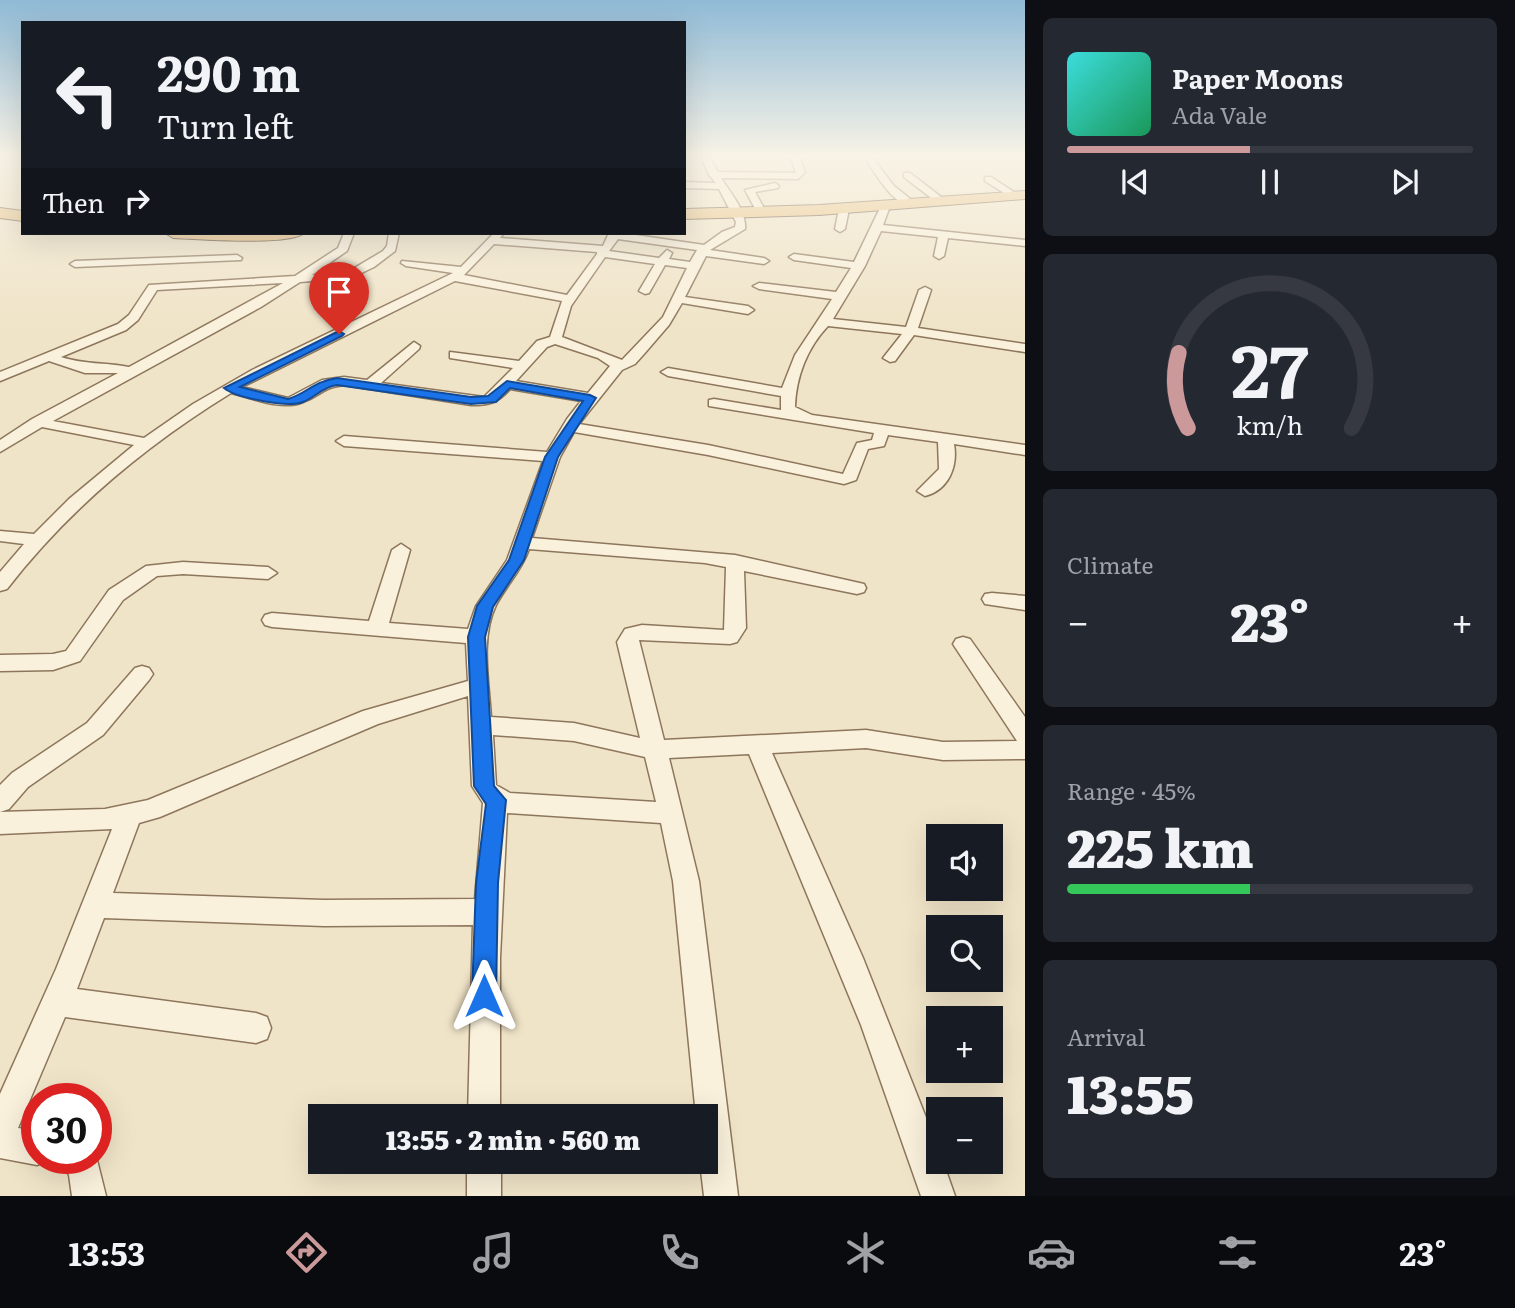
<!DOCTYPE html>
<meta charset="utf-8">
<style>
body{margin:0;font-family:Literata,serif;background:#242831;color:#f1f3f6;height:100vh;display:flex;flex-direction:column;font-size:26px;white-space:nowrap}
*{box-sizing:border-box;margin:0}
p{font-size:23px;color:#9ea1a6}
.icon{flex:none;width:38px;height:38px;fill:none;stroke:currentColor;stroke-width:2;stroke-linecap:round;stroke-linejoin:round}
.map{position:relative;flex:1;overflow:hidden}
.panel{display:flex;flex-direction:column;gap:18px;padding:18px;background:#0d0f14;width:490px}
.panel>*{flex:none}
.guide{position:absolute;left:21px;top:21px;width:665px;height:214px;border-radius:0px;box-shadow:0 7px 28px #0002;background:#171b24;color:#f1f3f6;overflow:hidden}
.fabs{position:absolute;left:926px;top:824px;display:grid;gap:14px}
.fabs a{display:grid;place-items:center;width:77px;height:77px;border-radius:0px;background:#171b24;box-shadow:0 7px 28px #0002;font-size:35px}
.speed{position:absolute;left:21px;top:1083px;display:flex;gap:14px;font-size:35px;font-weight:700;text-align:center}
.speed>*{display:grid;place-content:center;width:91px;height:91px;border-radius:50%;background:#171b24;box-shadow:0 7px 28px #0002;line-height:1}
.speed .limit{border:10px solid #d22;background:#fff;color:#111}
.pin{position:absolute;display:grid;place-items:center;width:60px;height:60px;color:#fff;margin:-72px -30px;border-radius:50% 50% 50% 0;rotate:-45deg;box-shadow:0 0 7px #0007}
.pin .icon{rotate:45deg}
.me{position:absolute;width:77px;margin:-38px;rotate:0deg;stroke-linejoin:round;filter:drop-shadow(0 0 5px #0008)}
.turn{display:flex;align-items:center;gap:24px;height:147px;padding:0 21px;font-size:32px}
.turn .icon{width:91px;height:91px;stroke-width:2.5}
.turn b{display:block;font-size:49px;line-height:60px}
.then{display:flex;align-items:center;height:66px;padding:0 21px;background:#0003;gap:14px;font-size:26px}
.big{font-size:52px;font-weight:800;line-height:1.1}
.panel .tile{flex:1;display:flex;flex-direction:column;justify-content:center;gap:10px;min-width:0;padding:0 24px;border-radius:10px;background:#242831}
.panel .dial{align-items:center;gap:0}
.dial svg{height:182px;overflow:visible;fill:none;stroke:#363941;stroke-width:7;stroke-linecap:round;text-anchor:middle}
.dial text{fill:#f1f3f6;stroke:none}
.song{display:flex;align-items:center;gap:21px}
.cover{width:84px;height:84px;border-radius:10px;background:linear-gradient(135deg,hsl(180 70% 55%),hsl(150 70% 35%))}
.played{height:7px;border-radius:4px;background:linear-gradient(90deg,#cc999b 45%,#363941 45%)}
.keys{display:flex;justify-content:space-around;direction:ltr}
.heat{display:flex;justify-content:space-between;align-items:center;font-size:38px;direction:ltr}
.charge{height:10px;border-radius:5px;background:linear-gradient(90deg,#34c759 45%,#363941 0)}
.trip{position:absolute;left:308px;top:1104px;width:410px;height:70px;border-radius:0px;background:#171b24;box-shadow:0 7px 28px #0002;font-weight:800;line-height:70px;text-align:center}
.tabs{display:flex;height:112px;justify-content:space-around;align-items:center;background:#090b0e;color:#9ea1a6}
.tabs .icon{width:49px;height:49px}
.tabs .on{color:#cc999b}
.tabs b{font-size:32px;color:#f1f3f6}
main{display:flex;flex:1;min-height:0}
.map>svg:first-child{display:block}
.lines{fill:none;stroke-linecap:round;stroke-linejoin:round}
.minor-casing{stroke:#8d765c;stroke-width:3}
.trunk-casing{stroke:#5b4430;stroke-width:2}
.minor{fill:#faf1dc;fill-rule:evenodd}
.trunk{fill:#eabe7c;fill-rule:evenodd}
.rail-casing{stroke:#3d2e20;stroke-width:3.5}
.rail{stroke:#f7eed8;stroke-width:2.5;stroke-dasharray:8;stroke-linecap:butt}
.route{fill:#1a73e8;stroke:#114b97;stroke-width:2}
</style>
<main>
<div class="map">
<svg width="1025" height="1196" viewBox="0 0 1025 1196">
<rect width="100%" height="100%" fill="#f0e4c8"/>
<g class="lines">
<defs>
<path id="minor" d="M701 157H709L718 172 796 173 791 157H799L805 172 798 179 721 178C730 192 747 212 745 229L710 250 764 258 769 261 764 264 706 256 685 297 748 306 754 310 748 314 682 303 669 325 644 354 635 364 622 370 579 424 708 445 843 474 857 443 872 440 874 433 709 406V400L714 399 781 410V396L668 376 661 372 668 368 782 388 795 355 832 299 759 289 753 286 759 283 836 292 851 268 794 260 789 257 794 254 854 262 882 204 890 206 883 225 1025 240V246L948 238 944 256 939 259 934 256 938 237 881 231 865 266 833 319 906 327 919 290 925 287 931 290 918 328 1025 344V352L914 335 895 361 890 362 883 358 902 334 828 326C807 348 796 377 795 407L812 415 1025 445V455L954 444C958 466 949 490 925 496L917 491 939 469 938 442 888 435 884 446 868 449 856 480 844 484 708 455 574 432 560 457 532 538 735 555 864 584 866 588 864 592 857 594 744 571 746 628 737 642 730 644 639 640 664 740 866 730 943 742 1017 741 953 644 956 639 963 637 970 639 1025 717V759L943 760 866 748 772 753 863 958 938 1148V1162H943L955 1196H921L861 1025 749 754 669 758 699 881 738 1196H704L700 1162H705V1116H696L673 881 661 823 507 813 500 958V1116H468L473 925 324 926 104 918 77 989 256 1013 267 1017 271 1028 267 1039 256 1043 65 1017 18 1128 37 1131V1158L49 1160 37 1165 0 1158V1094L56 969 112 829 0 834V785L12 773 87 723 135 668 142 666 149 668 153 674 149 680 103 735 28 787 9 809 0 812 105 809 148 800 363 711 468 681 466 643 272 627 265 625 262 620 265 615 272 613 369 621 392 550 401 544 410 550 389 623 468 629 476 606 507 560 543 461 344 446 336 441 344 436 547 452 567 419 581 401 510 389C498 403 489 405 471 405L344 385C320 388 321 396 303 402 281 411 253 398 231 393 145 446 69 509 7 589L0 591V572L24 544 0 541V531L34 534 69 499 134 445 42 427 0 452V440L32 419 118 373H85L49 361 0 381V372L118 324 129 315 149 285 295 276 338 248 344 233H354L347 251 312 275 346 273 383 251 387 246 389 233H399L395 251 374 267 351 278 300 282 261 307 53 421 144 438 193 404 252 370 453 273 406 266 401 263 402 261 461 267 494 233H504L500 238 603 246 609 233H622L704 245 722 232 735 227 736 222 719 189 684 188V182L716 183 709 175ZM618 239 697 250 690 262 669 259 672 253 667 250 659 258 609 251ZM494 244 597 252V254L567 295 464 275ZM605 257 655 264 639 291 645 294 649 293 665 265 687 268 663 317 622 360 562 337 571 306ZM455 281 562 301 550 337 537 341 519 361 450 352V358L513 368 484 397 381 383 419 349 420 346 414 342 367 380 344 377 322 380 288 398 242 387ZM283 283 129 367C103 362 87 365 61 357L126 330 138 320 157 290ZM555 344 598 358 610 366 588 393 516 381 547 347ZM529 549 705 563 726 567 724 630 642 625 625 629 617 642 640 738 574 723 491 717C489 682 480 638 496 605 506 586 522 570 529 549ZM468 696 472 786 483 803 475 899 324 900 113 893 139 823 160 817 378 724ZM493 735 574 741 645 757 656 802 510 793 496 785Z
M864 157H872L894 186 914 202V206C893 207 875 172 864 157Z
M904 173H910L945 200V204H939L904 177Z
M985 177H991L1020 196 1012 198 985 181Z
M775 183 779 186 778 188 755 192 766 212 758 214 745 190Z
M844 206 849 209 845 229 840 232 835 229 839 209Z
M237 255 242 258 241 260 75 267 70 264 75 261Z
M183 562 268 567 277 573 268 579 183 574 157 576 123 600 80 661 53 670 0 671V655L53 654 66 651 109 590 146 566Z
M992 593 1025 596V610L985 604 982 599 985 594Z
M96 1156 106 1196H72L69 1175 59 1158H96Z
M467 1162H501V1196H467Z"/>
<path id="trunk" d="M1025 191V199L819 215 684 219V209L819 205Z
M0 208 23 211V221L0 218Z
M165 233H304C291 246 195 239 173 238Z"/>
</defs>
<use href="#minor" class="minor-casing"/>
<use href="#trunk" class="trunk-casing"/>
<use href="#minor" class="minor"/>
<use href="#trunk" class="trunk"/>
<defs>
<path id="rail" d="M1023 157 1025 160"/>
</defs>
<use href="#rail" class="rail-casing"/>
<use href="#rail" class="rail"/>
</g>
<linearGradient id="sky" x2="0" y2="1"><stop stop-color="#8fbad6"/><stop offset="0.48" stop-color="#f8f3e6"/><stop offset="1" stop-color="#f8f3e6" stop-opacity="0"/></linearGradient>
<rect width="1025" height="324" fill="url(#sky)"/>
<path class="route" d="M339 331 344 334 342 336 240 387 288 399C308 393 312 382 337 378L471 397 488 396 507 381 590 395 596 398 558 457 524 560 493 607 485 637 494 786 506 800 498 883 496 996 493 1005 484 1009 475 1005 472 996 476 883 486 804 474 786 468 637 477 606 509 560 545 457 583 401 510 388 496 402 471 404 337 385C322 387 316 397 303 402 288 408 236 398 224 388Z"/>
</svg>
<div class="fabs">
<a><svg class="icon" aria-label="sound" viewBox="0 0 24 24"><path d="M4 9h4l5-4v14l-5-4H4zM17 9q2 3 0 6"/></svg></a>
<a><svg class="icon" aria-label="search" viewBox="0 0 24 24"><circle cx="10" cy="10" r="6"/><path d="M15 15l6 6"/></svg></a>
<a>+</a>
<a>−</a>
</div>
<div class="speed"><div class="limit">30</div></div>
<div class="pin" style="left:339px;top:334px;background:#d93025"><svg class="icon" aria-label="arrive" viewBox="0 0 24 24"><path d="M6 21V4h12l-3 4 3 4H6"/></svg></div>
<svg class="me" style="left:484px;top:996px" viewBox="-20 -20 40 40"><path d="M0-17L14 15 0 8-14 15z" fill="#1a73e8" stroke="#fff" stroke-width="4"/></svg>
<div class="trip">13:55 · 2 min · 560 m</div>
<div class="guide">
<div class="turn"><svg class="icon" aria-label="left" viewBox="0 0 24 24"><path d="M17 20v-9H6M10 6l-5 5 5 5"/></svg><div><b>290 m</b>Turn left</div></div>
<div class="then">Then<svg class="icon" aria-label="right" viewBox="0 0 24 24"><path d="M7 20v-9h11M14 6l5 5-5 5"/></svg></div>
</div>
</div>
<section class="panel">
<div class="tile">
<div class="song"><i class="cover"></i><div><b>Paper Moons</b><p>Ada Vale</p></div></div>
<div class="played"></div>
<div class="keys"><svg class="icon" aria-label="previous" viewBox="0 0 24 24"><path d="M18 5L8 12l10 7zM5 5v14"/></svg><svg class="icon" aria-label="pause" viewBox="0 0 24 24"><path d="M8 5v14M16 5v14"/></svg><svg class="icon" aria-label="next" viewBox="0 0 24 24"><path d="M6 5l10 7-10 7zM19 5v14"/></svg></div>
</div>
<div class="tile dial"><svg viewBox="0 0 100 80">
<path d="M14 69A42 42 0 1 1 86 69"/>
<path d="M14 69A42 42 0 0 1 10 36" stroke="#cc999b"/>
<text x="50" y="56" font-size="32" font-weight="700">27</text>
<text x="50" y="72" font-size="11">km/h</text>
</svg></div>
<div class="tile"><p>Climate</p>
<div class="heat"><a>−</a><b class="big">23°</b><a>+</a></div>
</div>
<div class="tile"><p>Range · 45%</p><b class="big">225 km</b><div class="charge"></div></div>
<div class="tile"><p>Arrival</p><b class="big">13:55</b></div>
</section>
</main>
<nav class="tabs">
<b>13:53</b>
<svg class="icon on" aria-label="directions" viewBox="0 0 24 24"><path d="M12 3l9 9-9 9-9-9zM9 14v-3h6M13 9l2 2-2 2"/></svg>
<svg class="icon" aria-label="music" viewBox="0 0 24 24"><path d="M9 18V5l10-2v13"/><circle cx="6" cy="18" r="3"/><circle cx="16" cy="16" r="3"/></svg>
<svg class="icon" aria-label="phone" viewBox="0 0 24 24"><path d="M5 4h4l2 5-3 2q2 4 5 5l2-3 5 2v4C11 20 4 13 5 4z"/></svg>
<svg class="icon" aria-label="climate" viewBox="0 0 24 24"><path d="M12 3v18M4 7l16 10M4 17L20 7"/></svg>
<svg class="icon" aria-label="car" viewBox="0 0 24 24"><path d="M5 17H2v-5l4-1 3-4h7l3 4 3 1v5h-3M9 17h6M6 11h13"/><circle cx="7" cy="17" r="2"/><circle cx="17" cy="17" r="2"/></svg>
<svg class="icon" aria-label="filters" viewBox="0 0 24 24"><path d="M4 7h16M4 17h16"/><circle cx="9" cy="7" r="2"/><circle cx="15" cy="17" r="2"/></svg>
<b>23°</b>
</nav>
